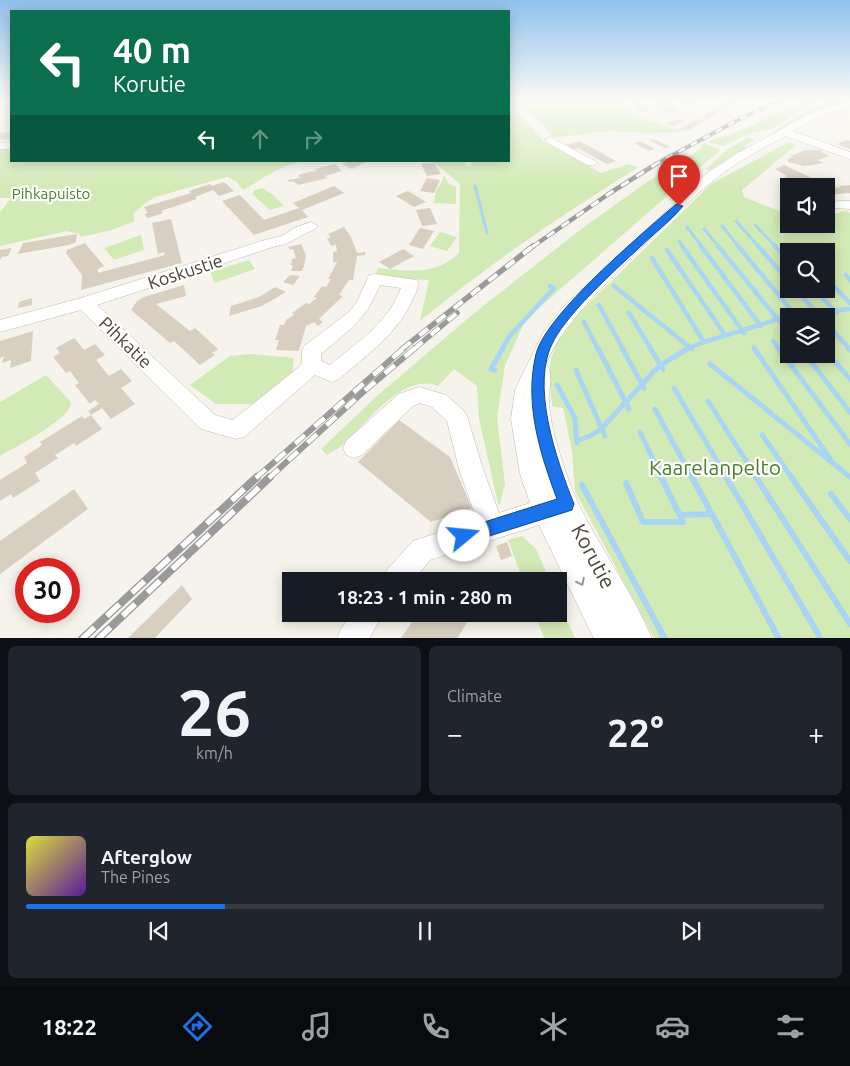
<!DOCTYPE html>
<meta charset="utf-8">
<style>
body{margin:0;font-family:Ubuntu,sans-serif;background:#20242c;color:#f1f3f6;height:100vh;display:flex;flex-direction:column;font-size:19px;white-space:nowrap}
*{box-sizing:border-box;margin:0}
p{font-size:16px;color:#9ea1a6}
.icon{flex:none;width:28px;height:28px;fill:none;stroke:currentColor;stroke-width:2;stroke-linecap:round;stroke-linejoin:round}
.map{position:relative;height:638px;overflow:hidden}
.panel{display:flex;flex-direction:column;gap:8px;padding:8px;background:#0d0f14;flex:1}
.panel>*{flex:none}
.banner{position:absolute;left:10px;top:10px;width:500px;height:152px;border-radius:0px;box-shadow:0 2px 12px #0003;background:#0b6e4f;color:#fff;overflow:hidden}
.fabs{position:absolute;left:780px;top:178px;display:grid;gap:10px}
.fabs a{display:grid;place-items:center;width:55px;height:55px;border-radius:0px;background:#171b24;box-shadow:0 2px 12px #0003;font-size:25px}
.speed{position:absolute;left:15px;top:558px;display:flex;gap:10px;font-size:25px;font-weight:700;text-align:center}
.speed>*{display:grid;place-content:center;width:65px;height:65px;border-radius:50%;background:#171b24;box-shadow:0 2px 12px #0003;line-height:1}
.speed .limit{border:8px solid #d22;background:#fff;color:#111}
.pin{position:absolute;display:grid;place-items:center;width:42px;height:42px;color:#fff;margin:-51px -21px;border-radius:50% 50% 50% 0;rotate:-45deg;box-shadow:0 0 5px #0007}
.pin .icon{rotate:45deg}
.me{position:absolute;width:55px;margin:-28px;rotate:73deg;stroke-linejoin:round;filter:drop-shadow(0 0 4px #0008)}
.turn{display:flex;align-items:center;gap:18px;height:105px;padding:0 20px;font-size:22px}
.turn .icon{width:65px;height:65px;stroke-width:2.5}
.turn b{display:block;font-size:35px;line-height:42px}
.lanes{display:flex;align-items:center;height:48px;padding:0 20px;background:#0003;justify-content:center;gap:25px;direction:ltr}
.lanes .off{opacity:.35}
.big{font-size:38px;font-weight:600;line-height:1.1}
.panel .card{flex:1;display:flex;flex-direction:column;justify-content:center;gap:8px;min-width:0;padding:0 18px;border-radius:8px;background:#20242c}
.panel .dial{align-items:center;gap:0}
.dial b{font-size:65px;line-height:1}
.song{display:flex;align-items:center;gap:15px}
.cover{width:60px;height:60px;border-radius:8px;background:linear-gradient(135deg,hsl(60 70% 55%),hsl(270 70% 35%))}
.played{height:5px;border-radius:2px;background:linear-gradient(90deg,#1a73e8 25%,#363941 25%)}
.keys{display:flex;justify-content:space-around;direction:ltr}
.heat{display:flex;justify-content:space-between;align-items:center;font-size:28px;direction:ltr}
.panel .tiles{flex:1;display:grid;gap:8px;grid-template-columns:1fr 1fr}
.card:last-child{grid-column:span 2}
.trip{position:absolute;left:282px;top:572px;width:285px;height:50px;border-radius:0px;background:#171b24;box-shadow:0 2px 12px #0003;font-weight:600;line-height:50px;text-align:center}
.dock{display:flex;height:80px;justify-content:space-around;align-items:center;background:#090b0e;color:#9ea1a6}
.dock .icon{width:35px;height:35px}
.dock .selected{color:#1a73e8}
.dock b{font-size:22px;color:#f1f3f6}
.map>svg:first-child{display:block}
.green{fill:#d2eab5;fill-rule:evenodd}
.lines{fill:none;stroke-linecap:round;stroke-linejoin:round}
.stream-far3{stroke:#a9d4f2;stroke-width:3}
.stream-far2{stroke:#a9d4f2;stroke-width:4.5}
.stream-far1{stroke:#a9d4f2;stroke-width:5}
.stream{stroke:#a9d4f2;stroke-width:6}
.building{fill:#d8cfc1}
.minor-casing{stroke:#c2bbae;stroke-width:1}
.minor{fill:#fff;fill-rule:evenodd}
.rail-far4-casing{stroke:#9a9a9a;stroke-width:4}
.rail-far3-casing{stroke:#9a9a9a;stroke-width:4.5}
.rail-far2-casing{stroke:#9a9a9a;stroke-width:5.5}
.rail-far1-casing{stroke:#9a9a9a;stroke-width:6}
.rail-casing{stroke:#9a9a9a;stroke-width:8}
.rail-far4{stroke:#fff;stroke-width:2.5;stroke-dasharray:7;stroke-linecap:butt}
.rail-far3{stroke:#fff;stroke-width:3;stroke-dasharray:9;stroke-linecap:butt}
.rail-far2{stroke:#fff;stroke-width:4;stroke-dasharray:11;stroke-linecap:butt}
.rail-far1{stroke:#fff;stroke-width:4.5;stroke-dasharray:13;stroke-linecap:butt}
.rail{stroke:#fff;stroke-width:5.5;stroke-dasharray:17;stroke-linecap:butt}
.oneway{stroke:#9c9892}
.route{fill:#1a73e8;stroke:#114b97}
.labels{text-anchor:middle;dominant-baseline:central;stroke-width:4.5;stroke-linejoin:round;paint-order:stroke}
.far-park-label{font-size:15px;fill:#4a7f2a;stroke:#fff}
.street-label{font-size:18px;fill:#4b4439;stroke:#fff}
.near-park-label{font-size:21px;fill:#4a7f2a;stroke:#fff}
.near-street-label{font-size:21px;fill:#4b4439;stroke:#fff}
</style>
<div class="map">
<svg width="850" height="639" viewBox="0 0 850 639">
<rect width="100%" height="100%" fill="#f6f3ec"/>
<path class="green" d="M509 100 519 104 540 100H622C627 103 630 110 635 113 650 122 669 126 685 132L649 133 607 131 553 138 544 125 524 109 519 106 509 104Z
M806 100H824L808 105 774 128 745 135 724 146 707 142 737 132Z
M834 100H850V102L821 108 775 134 772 133 806 110Z
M509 110 524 119 543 141 601 173 629 164 639 167C563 214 489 264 420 321L429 280 375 277 378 268C407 271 436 276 459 253L460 184 432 161H465L466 165 471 166V161H509Z
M747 138 755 140 744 146 747 147 710 170H705L728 149Z
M789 142 796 145 742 190 744 197 789 215V224H826V215L846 211 850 213V638H654L575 491 572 451 563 408 552 406 549 379 551 358 558 341 578 314 711 184ZM789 251H826V289H789ZM789 316H826V354H789Z
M704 143 720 150 526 319 505 365 497 418 505 484 500 504H498L479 418 477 386 454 369 438 386C402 371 364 427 340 447 336 450 331 452 327 455L321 449 377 396 473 314 580 230 647 182 702 148 701 145Z
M0 148H11V161H306C281 164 264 178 243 190L236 181 227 177 155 197 144 204 133 214 135 221 112 230 81 237 79 234 67 231 0 246V212L11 198H0Z
M443 176 445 177 449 184 456 187V204L434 203 436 191 443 179Z
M262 188 272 194 284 206 270 210 252 194 255 190Z
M440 232 457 237 447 251 430 246Z
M141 235 144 250 114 260 104 248Z
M249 260 255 269 215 283 210 272Z
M251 354 294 358 292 376 254 404H216L190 385 230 356Z
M46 375 71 402C73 418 14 448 0 456V402Z
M522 536 536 549 550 581H523L508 540Z
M559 602 575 638H544L535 614H559Z"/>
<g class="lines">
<path class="stream-far3" d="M475 186 487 233
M736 221 759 247
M755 225 776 247
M722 226 739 247
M687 227 702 247
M704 229 719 247
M679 241 683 247"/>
<path class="stream-far2" d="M682 246 744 333
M701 246 761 326
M718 246 780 322
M738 246 796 316
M758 246 789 281
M775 246 789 261
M667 250 725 335
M652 258 704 342
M846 275 850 280
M826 278 850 303
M614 286 692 349
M795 289 819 315
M814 289 837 313
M599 305 623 349
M629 313 651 349
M584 322 598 349
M831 329 850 349
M773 341 779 349
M502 349 509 337 554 288 550 286
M686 349 704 342 795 314 850 309"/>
<path class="stream-far1" d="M598 348 629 409
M622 348 644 388
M650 348 663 369
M754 348 831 460
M778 348 850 444
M848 348 850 350
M826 351 850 379
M805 354 850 412
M710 364 850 477
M495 370 491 369 503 348
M576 370 605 436
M557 385 575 418 577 443
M674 388 727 478
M708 401 757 478
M655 409 692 478
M640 432 662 478
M762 435 792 478
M577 441 590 436 601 429 659 366 689 348"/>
<path class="stream" d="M692 477 779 639
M726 477 821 639
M756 477 850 624
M791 477 850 561
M626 483 643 522H683L661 477
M582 485 665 639
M831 494 850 519
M680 515 711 514"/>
</g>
<path class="building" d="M629 100H640L650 112H638Z
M652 100H665L681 112 668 113Z
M678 100H690L698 105 687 106Z
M732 100H744L723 109 716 107Z
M714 108 721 110 709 119 701 117Z
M699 118 706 120 687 131 679 129Z
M677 119 684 121 673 126 666 124Z
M11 132V139L0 140 2 139H0V133Z
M654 139 670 147 665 148 648 140Z
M848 140 850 141V149L837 144Z
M580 141 587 145 616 161 607 164 578 148 571 150 563 146Z
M640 141 655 149 649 151 634 143Z
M806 150H821L823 152H821L830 156 818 160 824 163 813 165 804 166 788 162V159L793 157 790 156Z
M348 161H368L352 169 342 164Z
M434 163 441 174 427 176 421 164Z
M335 164 342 171 325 176 328 178 298 185 293 181 289 182 287 180 300 178 298 175 309 172 317 171 315 169Z
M784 165 831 187 840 188 839 186 850 185V193L829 195 826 192V186H802L806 185 798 183 793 178 788 179 785 177 787 176 775 169Z
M427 178 440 180 434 193 420 191Z
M224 182 234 191 219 196 213 190 195 197 197 199 161 211 163 213 148 218 144 214 148 213 144 207 191 193 189 191 210 184 212 186Z
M334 186 344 193 302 210 308 217 254 235 222 201 240 195 264 220 299 208 293 203Z
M408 191 426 202 414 207 396 196Z
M430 208 437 224 422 226 416 210Z
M171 219 182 263 81 290 82 275 66 253 67 250 85 243 104 266 98 269V273L165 255 164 252 158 254 152 223Z
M344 227 351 237 357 253 365 252V255L357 256 353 280H349L339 295 343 296 319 319 323 322 318 326 314 322 306 326 299 351 276 350 279 340H275L280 325H284L286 320 294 315 292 313 306 303 309 304 317 298 314 297 322 286 326 287 331 279H328L337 262H333V252L337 251 336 245 331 246 327 238H331L328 234Z
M420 228 434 231 423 249 409 245Z
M77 234 76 242 69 245 18 254 23 243Z
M301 244 306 255 304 266 302 271H291L293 265 291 266 292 259 296 258 293 249 290 250 288 247Z
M12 248 8 256 2 257 0 260V250Z
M403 249 414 256 390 269 379 262Z
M290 275 300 276 293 285 283 282Z
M184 285 186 296 156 304 190 331 195 328 218 349 212 353 215 355 200 365 174 341 170 343 131 310 137 301 144 297Z
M275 287 286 292 262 306 229 316 231 306 259 297Z
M32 298V305L18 308 19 302Z
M33 331 31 361 10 368 11 360 2 363 4 356 0 358V341Z
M74 338 84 350 95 344 105 355 96 360 109 376 121 369 132 381 121 388 135 404 111 419 102 408 91 415 88 411 99 404 95 400 90 404 75 385 79 383 70 371 66 373 53 357 60 353 56 348Z
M91 415 102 429 76 446 74 443 55 455 58 458 35 473 40 481 13 498 11 494 0 501V480L27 463 24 457 42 445 40 442 82 416 84 419Z
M399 420 450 457 472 508 431 522 358 462Z
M74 489 88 509 0 574V541Z
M507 542 512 556 501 560 496 546Z
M182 585 192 599 154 639H127Z
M418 614H472L457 639H400Z"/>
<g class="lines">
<defs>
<path id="minor" d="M850 101V107L821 116 793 131 850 152V159L785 136C761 149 736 162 714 180 682 206 652 237 623 266 593 297 565 323 546 363 554 373 548 391 549 404 551 427 558 448 565 470 585 531 628 580 652 639H594L539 525 430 560 413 581H383L386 571 413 541 477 520 459 469 447 421 432 407 420 403 413 406 362 455 354 458 346 455 343 448 346 441 399 394 419 387 446 395 463 410 467 416 483 469 499 513 530 503 520 474 511 419 515 390 543 333 564 306 706 174 736 154 813 112Z
M550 137 595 161 597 163 595 165H587L546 142 545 140Z
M0 143H11V149H0Z
M839 201H850V209L834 208 832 205 834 202Z
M311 222 318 226C314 231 309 231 304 234 292 241 288 244 273 247L97 305 215 415 233 420 299 367 302 363V351L304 346 349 312 357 302 369 275 375 274 417 280 419 284C403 330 375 348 339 379L332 382 315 375 244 437 236 439 201 429 81 310 0 332V320L81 298 265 240 282 236 294 228ZM380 285 401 288C388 323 359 341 330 365L321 361V354C350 329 365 321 380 285Z
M352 614H383L369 639H337L341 629Z"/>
</defs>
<use href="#minor" class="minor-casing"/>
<use href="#minor" class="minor"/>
<defs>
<path id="rail-far4" d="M654 165 736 121 780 100"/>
<path id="rail-far3" d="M532 247 610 193 656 164"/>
<path id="rail-far2" d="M402 349 533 246
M414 349 457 313"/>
<path id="rail-far1" d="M256 478 404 348
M269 478 362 393 415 348"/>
<path id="rail" d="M82 639 257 477
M98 639 270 477"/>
</defs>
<use href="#rail-far4" class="rail-far4-casing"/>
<use href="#rail-far3" class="rail-far3-casing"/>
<use href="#rail-far2" class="rail-far2-casing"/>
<use href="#rail-far1" class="rail-far1-casing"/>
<use href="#rail" class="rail-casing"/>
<use href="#rail-far4" class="rail-far4"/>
<use href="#rail-far3" class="rail-far3"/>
<use href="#rail-far2" class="rail-far2"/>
<use href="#rail-far1" class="rail-far1"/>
<use href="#rail" class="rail"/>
</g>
<defs><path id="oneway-chevron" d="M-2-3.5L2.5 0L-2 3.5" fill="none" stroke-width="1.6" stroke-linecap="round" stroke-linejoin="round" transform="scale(1.25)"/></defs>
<use class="oneway" href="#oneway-chevron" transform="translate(581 582) rotate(63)"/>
<linearGradient id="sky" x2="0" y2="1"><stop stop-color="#8fc1ec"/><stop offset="0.53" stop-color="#fbfaf6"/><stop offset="1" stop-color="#fbfaf6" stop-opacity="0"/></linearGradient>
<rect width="850" height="189" fill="url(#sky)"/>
<path class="route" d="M676 204 683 206C670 222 653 234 639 248 613 272 571 310 554 340 529 384 557 461 574 504L572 510 464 544 459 542 456 536 459 530 557 499C540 453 524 404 536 354 546 314 642 234 676 204Z"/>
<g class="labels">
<g class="far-park-label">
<text x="51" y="193">Pihkapuisto</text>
</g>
<g class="street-label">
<text transform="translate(185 271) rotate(-18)">Koskustie</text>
<text transform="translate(126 342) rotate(44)">Pihkatie</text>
</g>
<g class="near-park-label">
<text x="715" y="467">Kaarelanpelto</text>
</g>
<g class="near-street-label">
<text transform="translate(594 556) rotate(62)">Korutie</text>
</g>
</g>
</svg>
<div class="fabs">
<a><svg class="icon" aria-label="sound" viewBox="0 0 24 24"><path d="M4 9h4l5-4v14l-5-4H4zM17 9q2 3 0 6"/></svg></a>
<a><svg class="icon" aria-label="search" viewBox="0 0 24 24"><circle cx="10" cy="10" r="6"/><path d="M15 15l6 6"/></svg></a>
<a><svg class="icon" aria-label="layers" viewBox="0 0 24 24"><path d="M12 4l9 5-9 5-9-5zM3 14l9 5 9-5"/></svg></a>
</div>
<div class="speed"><div class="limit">30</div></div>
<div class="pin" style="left:679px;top:206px;background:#d93025"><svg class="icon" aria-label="arrive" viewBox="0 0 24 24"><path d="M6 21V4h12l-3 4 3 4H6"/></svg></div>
<svg class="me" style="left:464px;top:536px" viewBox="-20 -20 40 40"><circle r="19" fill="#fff"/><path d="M0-13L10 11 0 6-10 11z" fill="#1a73e8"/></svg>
<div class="trip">18:23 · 1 min · 280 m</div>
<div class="banner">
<div class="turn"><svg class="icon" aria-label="left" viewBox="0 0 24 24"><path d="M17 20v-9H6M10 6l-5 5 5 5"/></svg><div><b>40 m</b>Korutie</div></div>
<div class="lanes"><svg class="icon" aria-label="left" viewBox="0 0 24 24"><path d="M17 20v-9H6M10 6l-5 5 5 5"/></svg><svg class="icon off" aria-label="ahead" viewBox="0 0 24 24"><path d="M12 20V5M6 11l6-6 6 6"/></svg><svg class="icon off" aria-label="right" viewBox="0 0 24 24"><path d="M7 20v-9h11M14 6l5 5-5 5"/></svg></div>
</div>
</div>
<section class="panel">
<div class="tiles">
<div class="card dial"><b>26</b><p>km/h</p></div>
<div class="card"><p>Climate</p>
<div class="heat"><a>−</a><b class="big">22°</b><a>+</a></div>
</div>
<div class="card">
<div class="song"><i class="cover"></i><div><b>Afterglow</b><p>The Pines</p></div></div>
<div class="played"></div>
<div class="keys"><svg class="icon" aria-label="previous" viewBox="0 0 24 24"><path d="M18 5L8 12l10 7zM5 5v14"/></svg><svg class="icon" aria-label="pause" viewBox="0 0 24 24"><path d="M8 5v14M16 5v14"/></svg><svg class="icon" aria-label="next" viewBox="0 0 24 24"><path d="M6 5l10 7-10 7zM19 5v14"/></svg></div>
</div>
</div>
</section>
<nav class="dock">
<b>18:22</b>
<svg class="icon selected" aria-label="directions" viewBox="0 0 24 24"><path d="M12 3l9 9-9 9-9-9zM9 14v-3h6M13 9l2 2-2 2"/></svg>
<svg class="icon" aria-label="music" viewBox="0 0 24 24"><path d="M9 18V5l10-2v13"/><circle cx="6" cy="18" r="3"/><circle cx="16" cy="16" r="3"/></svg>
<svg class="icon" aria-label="phone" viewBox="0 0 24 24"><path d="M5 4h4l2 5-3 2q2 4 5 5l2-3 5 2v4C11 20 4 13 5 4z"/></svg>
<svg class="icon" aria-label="climate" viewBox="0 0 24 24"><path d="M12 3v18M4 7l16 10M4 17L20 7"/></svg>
<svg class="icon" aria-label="car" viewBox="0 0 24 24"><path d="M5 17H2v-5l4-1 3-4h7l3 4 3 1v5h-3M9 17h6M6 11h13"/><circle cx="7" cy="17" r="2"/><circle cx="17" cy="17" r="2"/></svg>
<svg class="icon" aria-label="filters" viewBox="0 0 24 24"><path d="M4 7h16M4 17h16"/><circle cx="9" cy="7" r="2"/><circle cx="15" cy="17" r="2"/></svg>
</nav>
